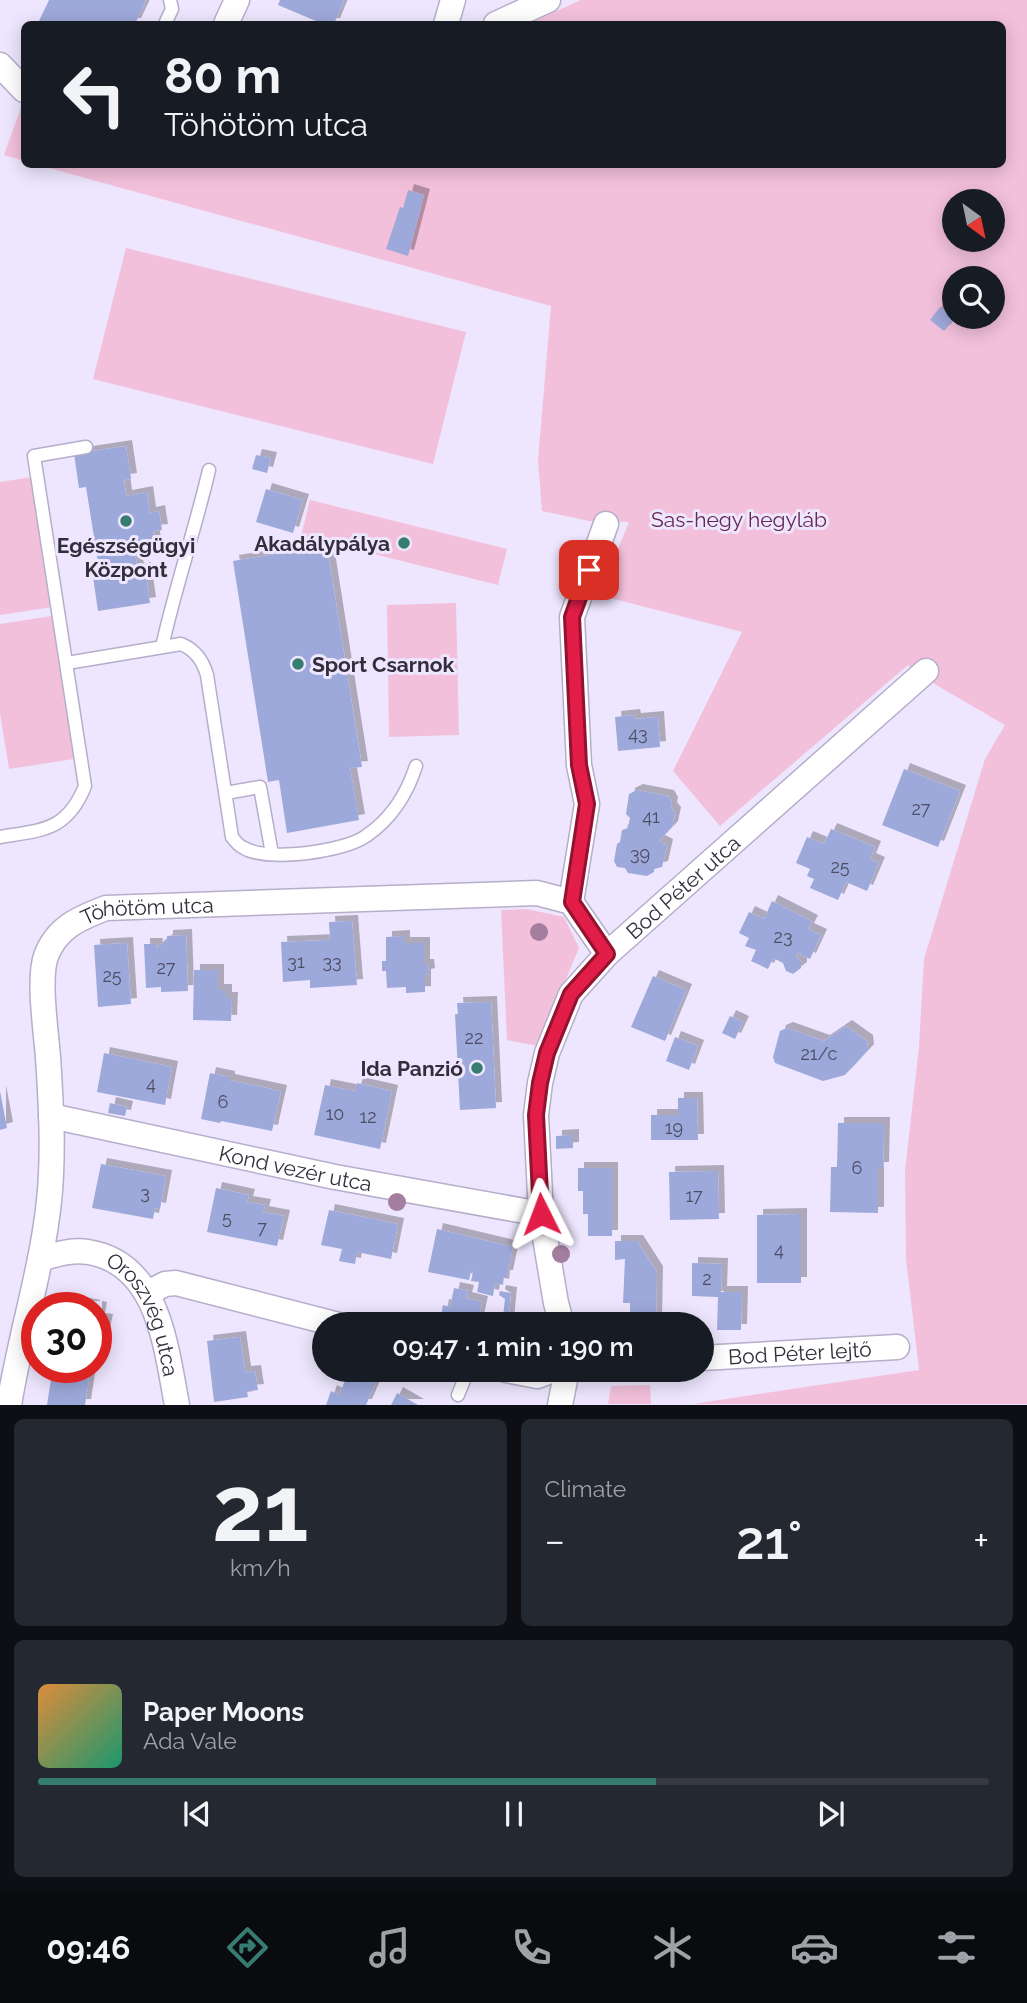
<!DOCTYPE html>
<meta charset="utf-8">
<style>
body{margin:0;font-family:Raleway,sans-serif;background:#242831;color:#f1f3f6;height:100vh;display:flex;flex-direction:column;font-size:26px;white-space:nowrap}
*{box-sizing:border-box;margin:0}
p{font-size:23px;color:#9ea1a6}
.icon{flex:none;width:38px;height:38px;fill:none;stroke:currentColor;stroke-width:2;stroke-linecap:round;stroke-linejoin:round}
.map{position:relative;height:1405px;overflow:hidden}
.drawer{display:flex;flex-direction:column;gap:14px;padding:14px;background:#0d0f14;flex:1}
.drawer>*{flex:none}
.guide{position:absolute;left:21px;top:21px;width:985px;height:147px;border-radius:10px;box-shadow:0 4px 18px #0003;background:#171b24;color:#f1f3f6;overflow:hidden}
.needle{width:46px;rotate:147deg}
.fabs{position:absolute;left:942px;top:189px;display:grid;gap:14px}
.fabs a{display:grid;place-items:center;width:63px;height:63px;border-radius:50%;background:#171b24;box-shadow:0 4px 18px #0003;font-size:35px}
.speed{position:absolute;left:21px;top:1292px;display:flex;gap:14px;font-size:35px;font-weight:700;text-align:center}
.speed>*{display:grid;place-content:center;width:91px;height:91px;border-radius:50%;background:#171b24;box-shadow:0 4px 18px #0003;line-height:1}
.speed .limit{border:10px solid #d22;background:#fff;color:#111}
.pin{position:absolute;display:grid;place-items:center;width:60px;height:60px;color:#fff;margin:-30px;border-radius:14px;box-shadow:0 4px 10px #0006}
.me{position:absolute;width:77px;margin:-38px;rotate:357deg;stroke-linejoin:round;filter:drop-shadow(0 0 5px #0008)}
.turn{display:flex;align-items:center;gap:24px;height:147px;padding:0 28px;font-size:32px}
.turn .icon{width:91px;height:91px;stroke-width:2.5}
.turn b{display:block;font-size:49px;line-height:60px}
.big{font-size:52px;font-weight:600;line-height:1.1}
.drawer .tile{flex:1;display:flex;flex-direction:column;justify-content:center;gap:10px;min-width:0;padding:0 24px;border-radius:10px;background:#242831}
.drawer .dial{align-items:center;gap:0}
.dial b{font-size:91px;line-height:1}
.song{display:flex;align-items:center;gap:21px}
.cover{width:84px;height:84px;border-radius:10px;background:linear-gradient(135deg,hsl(30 70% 55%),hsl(160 70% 35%))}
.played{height:7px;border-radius:4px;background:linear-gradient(90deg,#377c70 65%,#363941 65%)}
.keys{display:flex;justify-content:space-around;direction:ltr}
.heat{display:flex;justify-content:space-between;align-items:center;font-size:38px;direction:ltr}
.drawer .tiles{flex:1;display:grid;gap:14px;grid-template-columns:1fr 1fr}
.tile:last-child{grid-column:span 2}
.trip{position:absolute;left:312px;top:1312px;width:402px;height:70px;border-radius:35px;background:#171b24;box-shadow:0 4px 18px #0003;font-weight:600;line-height:70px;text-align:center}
.dock{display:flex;height:112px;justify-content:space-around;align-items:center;background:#090b0e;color:#9ea1a6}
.dock .icon{width:49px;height:49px}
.dock .active{color:#377c70}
.dock b{font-size:32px;color:#f1f3f6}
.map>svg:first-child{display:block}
.green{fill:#f3c0dc;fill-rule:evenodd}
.building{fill:#9ea9db;filter:url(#shadow)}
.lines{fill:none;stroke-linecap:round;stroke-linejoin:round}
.service-casing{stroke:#b6aeca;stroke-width:15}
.minor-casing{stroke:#b6aeca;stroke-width:27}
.service{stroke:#fff;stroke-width:12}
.minor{stroke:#fff;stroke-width:24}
.tree{fill:#a47e9e}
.route-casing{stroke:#92132f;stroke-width:18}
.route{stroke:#e11d48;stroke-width:12}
.poi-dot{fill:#377c70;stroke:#ede6fe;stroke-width:2.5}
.labels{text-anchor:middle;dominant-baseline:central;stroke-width:6;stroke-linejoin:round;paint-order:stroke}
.number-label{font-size:18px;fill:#4d4e63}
.park-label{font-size:21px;fill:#682850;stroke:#ede6fe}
.poi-label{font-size:21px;font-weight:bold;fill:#322f3b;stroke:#ede6fe;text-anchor:end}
.street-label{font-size:21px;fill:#322f3b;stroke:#ede6fe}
</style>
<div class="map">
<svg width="1027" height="1405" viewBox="0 0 1027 1405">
<defs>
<filter id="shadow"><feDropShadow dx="6" dy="-6" stdDeviation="0" flood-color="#0004"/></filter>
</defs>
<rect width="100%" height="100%" fill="#ede6fe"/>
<path class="green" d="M581 0H1027V1404H693L919 1370 906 1259 905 1171 919 1047 924 959 985 759 1005 725 938 686 908 665 720 826 673 771 742 632 599 595 629 522 589 521 542 511 538 460 551 306 38 165 1003 164V24H528ZM954 201H992V240H954ZM954 278H992V317H954Z
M24 99V161L4 155Z
M126 248 466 332 433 464 93 379Z
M32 477 52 607 0 615V482Z
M310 500 507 549 498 585 301 536Z
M456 603 459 735 389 737 387 605Z
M52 616 74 759 9 769 0 713V624Z
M527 909 564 917 579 948 538 1046 507 1040 501 910Z
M650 1385 651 1404H608L611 1386Z"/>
<path class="building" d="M49 0H144L146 1 135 24H46L39 21Z
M280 0H344L334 24H323L278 5Z
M408 190 424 195 408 256 386 249 400 207 403 208Z
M940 307 955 318 944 331 930 320Z
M126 446 131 479 124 480 126 496 147 492 150 513 159 511 162 530 153 531 156 551 135 554 138 570 145 568 150 603 98 611 93 577 100 575 86 487 79 488 74 454Z
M256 455 271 458 267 473 252 469Z
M266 489 303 500 293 533 256 522Z
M327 546 362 767 350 768 359 820 287 833 279 780 268 782 233 561Z
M634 715 635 719 658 717 660 747 618 751 615 717Z
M904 769 960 791 938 847 882 825Z
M637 790 668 796 672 803 671 808 675 813 672 827 659 841 667 845 662 867 654 869V872L647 876 628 873 625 868 617 867 614 861 617 844 620 842 622 830 628 828 630 818 626 814 629 794Z
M831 829 875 847 870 859 879 863 867 891 846 882 838 900 810 888 814 879 807 876 810 869 796 863 807 837 824 844Z
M772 901 812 921 808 929 821 935 810 959 798 953 796 957 801 961V968L793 974 786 971 783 963 773 958 768 969 751 961 756 950 745 946 749 938 739 933 749 912 764 919Z
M352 921 357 985 310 988V980L283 982 281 942 330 940 329 922Z
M186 935 188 991 161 992V987L146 988 144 944H157L156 948 167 940V936Z
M404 936V943H424V965H428L429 974 425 975V992L406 993V987L387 988 386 971H382V961H386V937Z
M127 943 131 1004 98 1007 94 945Z
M194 970H218V990H226V998H232L231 1021 193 1020Z
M653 976 686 990 665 1041 631 1027Z
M491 1002 496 1108 460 1110 455 1014H458L457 1003Z
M730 1016 743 1022 735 1039 722 1033Z
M846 1026 867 1041 868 1050 845 1075 823 1081 775 1063 773 1057 780 1031 787 1028 824 1041Z
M675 1037 698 1046 689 1070 666 1061Z
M104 1053 172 1067 165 1105 97 1092Z
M210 1073 229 1077V1080L281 1091 272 1131 221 1121 220 1123 201 1119Z
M357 1083 392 1091 380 1149 314 1135 325 1085 355 1091Z
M0 1091 7 1128 0 1130Z
M678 1098H697L698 1140H651V1115H678Z
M110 1103 127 1107 125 1116 108 1113Z
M838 1123H884L883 1168H878V1213L830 1212 831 1167H837Z
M573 1135V1148L556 1149V1136Z
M101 1164 166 1176 160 1209 155 1208 153 1219 92 1208Z
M578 1168H612V1236H588V1214H583V1191H578Z
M718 1171 719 1219 670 1220 669 1172Z
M216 1188 249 1195 247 1202 265 1205 263 1212 284 1216 277 1246 207 1232Z
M329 1210 398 1224 391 1259 357 1252 355 1264 339 1261 342 1249 321 1245Z
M801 1214V1283H757V1215Z
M437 1229 513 1247 507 1276H504L503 1285 495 1283 493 1296 477 1292 479 1282 471 1281 473 1272 471 1271 469 1280 428 1272Z
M615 1241H637L657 1272 656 1325H641V1318H630V1303H623L625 1259 615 1260Z
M692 1263 722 1264 721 1292H742L741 1330H717L718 1297 692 1296Z
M454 1288 468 1291 466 1298 482 1302 477 1325 440 1320 443 1305 450 1307Z
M500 1291 511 1293 508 1325H502L505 1299 499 1295Z
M70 1301 94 1306V1307H69Z
M96 1307 101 1308 99 1319 107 1320 104 1334 96 1333Z
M240 1337 245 1372 255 1371 258 1390 247 1391 248 1397 214 1402 207 1341Z
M349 1371 376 1382 366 1405H326L331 1391 339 1395Z
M52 1373 89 1379 85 1405H47Z
M397 1393 418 1405H391Z"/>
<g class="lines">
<defs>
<path id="service" d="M165 24 172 9 170 0
M162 647C175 588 195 530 209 470
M67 663 181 644C196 650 203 661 207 675L232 837C235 841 239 846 244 848 267 862 344 852 366 836 391 819 407 794 416 766
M226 793 260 787 272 854
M0 837C42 830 67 831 85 786L34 456 86 447
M458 1395 468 1370"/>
<g id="minor">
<path d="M226 24 237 0"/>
<path d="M446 24 453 0"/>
<path d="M496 24 548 0"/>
<path d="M0 65 24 90"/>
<path d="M571 902 587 804 579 765 572 617 606 524"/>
<path id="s1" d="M51 1116 335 1177 541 1214"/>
<path id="s2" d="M40 1259C54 1255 72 1249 88 1252 159 1263 166 1348 177 1405"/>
<path d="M148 1293 165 1284 176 1283 339 1325"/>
<path id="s3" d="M562 1325 556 1303 541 1214 536 1115 540 1083 547 1053 571 994 607 954 926 671"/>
<path id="s4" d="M702 1358 897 1347"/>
<path d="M506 1370 537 1376 553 1370"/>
<path id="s5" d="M9 1405C20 1336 42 1269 49 1201 54 1154 51 1103 48 1057 46 1032 38 978 46 956 57 927 80 918 106 908L537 893 571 902 607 954"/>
<path d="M560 1405 567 1370"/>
</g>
</defs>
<use href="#service" class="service-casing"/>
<use href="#minor" class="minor-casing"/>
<use href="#service" class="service"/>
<use href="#minor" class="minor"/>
</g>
<g class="tree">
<circle cx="539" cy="932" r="9"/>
<circle cx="397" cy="1202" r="9"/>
<circle cx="561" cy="1254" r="9"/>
</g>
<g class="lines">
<defs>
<path id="route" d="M541 1214 536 1115 540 1083 547 1053 571 994 607 954 572 902 587 804 579 765 572 617 589 570"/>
</defs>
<use href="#route" class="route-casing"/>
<use href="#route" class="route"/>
</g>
<g class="poi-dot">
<circle cx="126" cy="521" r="7"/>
<circle cx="404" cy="543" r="7"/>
<circle cx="298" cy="664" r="7"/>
<circle cx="477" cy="1068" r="7"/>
</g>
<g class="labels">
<g class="number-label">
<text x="638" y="733">43</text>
<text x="921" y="808">27</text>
<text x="651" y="816">41</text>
<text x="640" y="853">39</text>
<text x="840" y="866">25</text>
<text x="783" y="936">23</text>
<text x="296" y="961">31</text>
<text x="332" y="961">33</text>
<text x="166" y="967">27</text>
<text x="112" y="975">25</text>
<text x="474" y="1037">22</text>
<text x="819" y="1053">21/c</text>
<text x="151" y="1083">4</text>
<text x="223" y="1101">6</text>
<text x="335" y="1113">10</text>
<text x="368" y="1116">12</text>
<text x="674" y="1127">19</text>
<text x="857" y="1167">6</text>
<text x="145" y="1192">3</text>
<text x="694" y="1195">17</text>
<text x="227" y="1217">5</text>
<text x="262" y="1227">7</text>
<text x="779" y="1249">4</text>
<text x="707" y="1278">2</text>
</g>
<g class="park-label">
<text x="739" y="519">Sas-hegy hegyláb</text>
</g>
<g class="poi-label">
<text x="390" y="543">Akadálypálya</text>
<text x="126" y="545" text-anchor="middle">Egészségügyi<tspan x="126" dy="24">Központ</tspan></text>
<text x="312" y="664" text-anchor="start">Sport Csarnok</text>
<text x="463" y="1068">Ida Panzió</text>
</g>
<g class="street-label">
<text stroke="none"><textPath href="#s3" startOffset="494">Bod Péter utca</textPath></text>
<text stroke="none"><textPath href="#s5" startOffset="574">Töhötöm utca</textPath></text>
<text stroke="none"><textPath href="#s1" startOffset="250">Kond vezér utca</textPath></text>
<text stroke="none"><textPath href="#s2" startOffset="140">Oroszvég utca</textPath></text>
<text stroke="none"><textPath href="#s4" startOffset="98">Bod Péter lejtő</textPath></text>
</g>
</g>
</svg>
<div class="fabs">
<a><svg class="needle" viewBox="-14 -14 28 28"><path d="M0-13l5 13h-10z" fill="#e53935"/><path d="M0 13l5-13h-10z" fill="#9ea1a6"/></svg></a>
<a><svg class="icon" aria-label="search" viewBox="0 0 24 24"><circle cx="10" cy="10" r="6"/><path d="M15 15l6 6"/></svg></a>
</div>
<div class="speed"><div class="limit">30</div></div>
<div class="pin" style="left:589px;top:570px;background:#d93025"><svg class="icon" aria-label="arrive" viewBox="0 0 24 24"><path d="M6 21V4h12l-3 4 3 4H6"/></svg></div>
<svg class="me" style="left:541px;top:1214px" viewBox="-20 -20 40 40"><path d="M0-17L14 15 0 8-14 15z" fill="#e11d48" stroke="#fff" stroke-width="4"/></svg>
<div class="trip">09:47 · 1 min · 190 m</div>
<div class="guide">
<div class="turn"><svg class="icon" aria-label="left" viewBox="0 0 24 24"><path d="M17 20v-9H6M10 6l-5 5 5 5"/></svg><div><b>80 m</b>Töhötöm utca</div></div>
</div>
</div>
<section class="drawer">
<div class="tiles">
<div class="tile dial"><b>21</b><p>km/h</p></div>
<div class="tile"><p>Climate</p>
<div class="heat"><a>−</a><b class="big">21°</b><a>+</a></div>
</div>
<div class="tile">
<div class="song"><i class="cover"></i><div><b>Paper Moons</b><p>Ada Vale</p></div></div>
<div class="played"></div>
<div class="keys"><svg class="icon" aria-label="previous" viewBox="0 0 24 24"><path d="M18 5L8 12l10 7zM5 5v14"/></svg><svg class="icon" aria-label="pause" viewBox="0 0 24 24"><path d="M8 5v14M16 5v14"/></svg><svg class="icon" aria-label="next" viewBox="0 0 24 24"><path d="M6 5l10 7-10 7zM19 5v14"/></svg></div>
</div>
</div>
</section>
<nav class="dock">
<b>09:46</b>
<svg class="icon active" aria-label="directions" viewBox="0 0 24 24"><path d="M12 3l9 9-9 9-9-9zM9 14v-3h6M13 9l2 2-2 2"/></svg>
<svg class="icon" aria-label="music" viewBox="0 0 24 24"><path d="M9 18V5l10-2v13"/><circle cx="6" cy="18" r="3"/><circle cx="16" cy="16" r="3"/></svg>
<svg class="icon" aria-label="phone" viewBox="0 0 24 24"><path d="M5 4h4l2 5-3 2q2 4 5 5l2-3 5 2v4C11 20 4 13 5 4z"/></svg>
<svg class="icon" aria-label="climate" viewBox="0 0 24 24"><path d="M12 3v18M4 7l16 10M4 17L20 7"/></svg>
<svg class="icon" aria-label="car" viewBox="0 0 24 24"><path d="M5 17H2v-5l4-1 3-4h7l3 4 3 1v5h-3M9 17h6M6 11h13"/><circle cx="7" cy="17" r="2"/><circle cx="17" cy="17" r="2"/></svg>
<svg class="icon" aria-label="filters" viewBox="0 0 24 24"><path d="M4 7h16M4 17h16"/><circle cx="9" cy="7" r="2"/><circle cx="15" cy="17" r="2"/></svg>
</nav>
